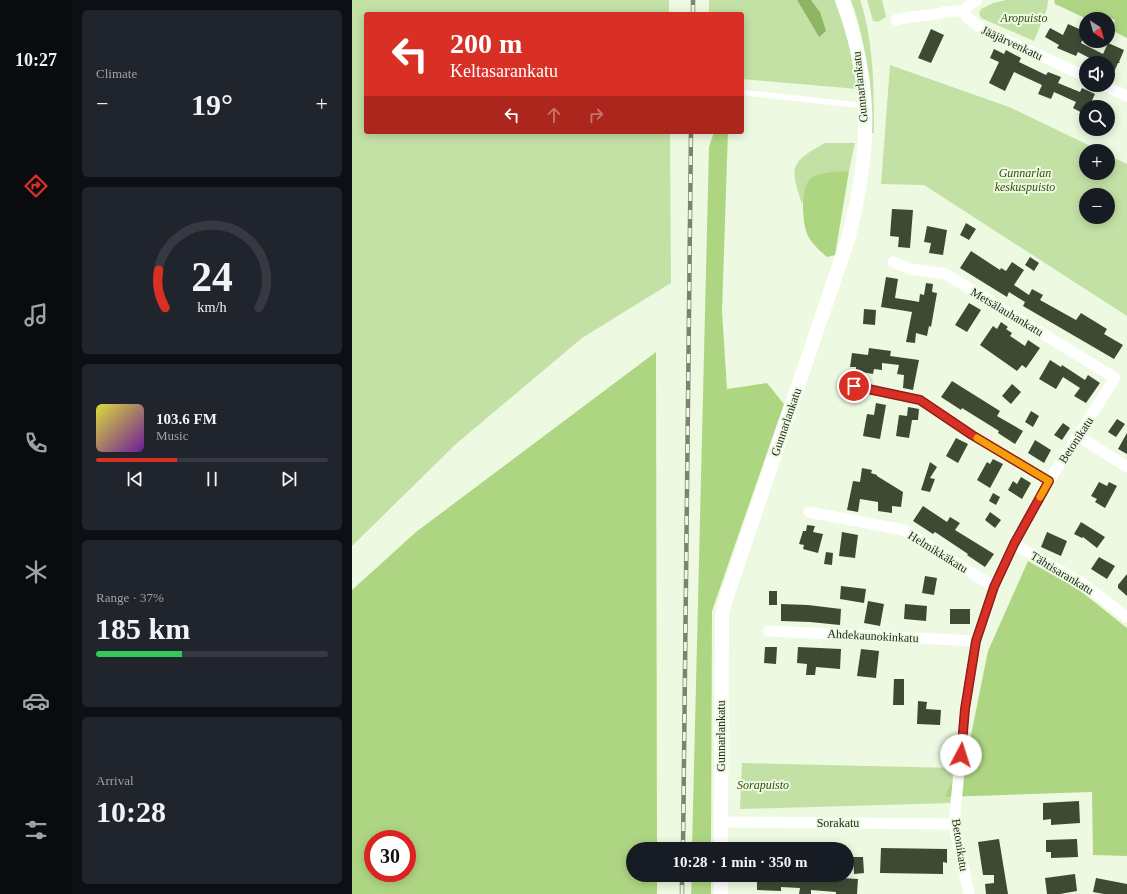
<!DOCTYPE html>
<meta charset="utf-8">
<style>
body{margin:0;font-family:Georgia,serif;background:#20242c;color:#f1f3f6;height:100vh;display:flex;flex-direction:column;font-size:15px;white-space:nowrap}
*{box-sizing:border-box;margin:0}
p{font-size:13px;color:#9ea1a6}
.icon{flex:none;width:22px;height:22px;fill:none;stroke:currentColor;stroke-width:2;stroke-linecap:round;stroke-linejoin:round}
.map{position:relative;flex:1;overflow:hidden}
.side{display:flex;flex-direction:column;gap:10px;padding:10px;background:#0d0f14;width:280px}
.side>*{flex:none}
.hud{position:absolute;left:12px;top:12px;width:380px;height:122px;border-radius:4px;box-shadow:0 2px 10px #0003;background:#d93025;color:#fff;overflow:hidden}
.needle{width:26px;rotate:143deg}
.buttons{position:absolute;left:727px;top:12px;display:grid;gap:8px}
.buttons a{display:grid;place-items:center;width:36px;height:36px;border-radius:50%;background:#171b24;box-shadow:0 2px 10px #0003;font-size:20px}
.speed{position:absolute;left:12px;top:830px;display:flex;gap:8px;font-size:20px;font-weight:700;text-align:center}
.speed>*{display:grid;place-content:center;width:52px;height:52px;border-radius:50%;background:#171b24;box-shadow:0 2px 10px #0003;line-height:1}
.speed .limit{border:6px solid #d22;background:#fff;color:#111}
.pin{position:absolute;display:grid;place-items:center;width:34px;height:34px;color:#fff;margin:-17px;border:2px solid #fff;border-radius:50%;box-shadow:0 1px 4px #0007}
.me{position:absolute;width:44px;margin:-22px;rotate:5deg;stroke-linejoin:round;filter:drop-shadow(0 0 3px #0008)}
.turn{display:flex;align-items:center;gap:14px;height:84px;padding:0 20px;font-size:18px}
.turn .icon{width:52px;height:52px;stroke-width:2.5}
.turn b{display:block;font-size:28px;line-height:34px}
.lanes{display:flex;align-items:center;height:38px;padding:0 20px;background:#0003;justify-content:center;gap:20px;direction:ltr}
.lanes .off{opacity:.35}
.big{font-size:30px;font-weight:600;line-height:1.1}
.side .tile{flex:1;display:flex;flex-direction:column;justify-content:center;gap:6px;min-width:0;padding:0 14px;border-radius:6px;background:#20242c}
.side .dial{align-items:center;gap:0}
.dial svg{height:104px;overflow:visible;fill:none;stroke:#363941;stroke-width:7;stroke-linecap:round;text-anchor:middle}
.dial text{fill:#f1f3f6;stroke:none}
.song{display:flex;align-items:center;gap:12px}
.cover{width:48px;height:48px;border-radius:6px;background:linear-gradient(135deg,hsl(60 70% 55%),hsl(280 70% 35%))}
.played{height:4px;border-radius:2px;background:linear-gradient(90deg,#d93025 35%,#363941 35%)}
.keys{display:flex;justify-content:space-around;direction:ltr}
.heat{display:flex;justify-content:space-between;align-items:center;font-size:22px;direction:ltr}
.charge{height:6px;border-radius:3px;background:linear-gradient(90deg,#34c759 37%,#363941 0)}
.trip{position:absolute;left:274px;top:842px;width:228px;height:40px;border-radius:20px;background:#171b24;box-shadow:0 2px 10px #0003;font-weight:600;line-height:40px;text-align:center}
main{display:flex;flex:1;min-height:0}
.tabs{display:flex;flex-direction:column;width:72px;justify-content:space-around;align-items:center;background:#090b0e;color:#9ea1a6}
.tabs .icon{width:28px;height:28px}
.tabs .active{color:#d93025}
.tabs b{font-size:18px;color:#f1f3f6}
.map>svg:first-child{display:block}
.green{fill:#c3e1a5;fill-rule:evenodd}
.forest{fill:#aed682;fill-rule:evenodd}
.water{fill:#8db562}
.building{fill:#3f4a35}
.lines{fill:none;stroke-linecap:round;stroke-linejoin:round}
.service{stroke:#fff;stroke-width:5.5}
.minor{stroke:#fff;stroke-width:11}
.tertiary{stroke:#fff;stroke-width:14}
.rail-casing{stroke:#7b8373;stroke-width:4.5}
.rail{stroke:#edfae1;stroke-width:3;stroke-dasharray:9;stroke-linecap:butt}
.route-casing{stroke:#8d1f18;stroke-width:10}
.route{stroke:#d93025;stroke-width:7}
.slow{stroke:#f59e0b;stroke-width:7}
.labels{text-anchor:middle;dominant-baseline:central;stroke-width:4;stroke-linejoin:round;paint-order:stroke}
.park-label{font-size:12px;font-style:italic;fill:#344d12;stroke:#edfae1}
.street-label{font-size:12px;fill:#22271e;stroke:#edfae1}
</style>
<main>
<nav class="tabs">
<b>10:27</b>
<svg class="icon active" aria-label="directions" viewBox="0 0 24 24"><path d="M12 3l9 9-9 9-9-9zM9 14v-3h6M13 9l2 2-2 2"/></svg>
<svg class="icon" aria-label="music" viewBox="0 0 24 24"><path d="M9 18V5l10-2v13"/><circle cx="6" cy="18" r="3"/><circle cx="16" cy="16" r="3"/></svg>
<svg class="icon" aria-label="phone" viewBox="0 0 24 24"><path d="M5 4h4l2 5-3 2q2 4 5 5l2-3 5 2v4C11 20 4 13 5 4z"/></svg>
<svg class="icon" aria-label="climate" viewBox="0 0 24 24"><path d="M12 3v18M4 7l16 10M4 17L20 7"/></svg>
<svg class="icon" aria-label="car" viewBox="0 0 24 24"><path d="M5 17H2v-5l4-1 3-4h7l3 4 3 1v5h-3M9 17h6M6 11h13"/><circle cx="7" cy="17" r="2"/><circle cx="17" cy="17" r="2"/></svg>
<svg class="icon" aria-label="filters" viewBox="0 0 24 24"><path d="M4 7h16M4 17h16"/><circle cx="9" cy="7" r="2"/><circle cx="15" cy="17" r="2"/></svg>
</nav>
<section class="side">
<div class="tile"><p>Climate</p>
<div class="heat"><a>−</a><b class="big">19°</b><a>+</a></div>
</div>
<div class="tile dial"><svg viewBox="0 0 100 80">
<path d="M14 69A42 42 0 1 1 86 69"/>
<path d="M14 69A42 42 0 0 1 9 40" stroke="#d93025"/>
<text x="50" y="56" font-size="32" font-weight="700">24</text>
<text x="50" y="72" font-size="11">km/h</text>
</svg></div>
<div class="tile">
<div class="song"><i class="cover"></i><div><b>103.6 FM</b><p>Music</p></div></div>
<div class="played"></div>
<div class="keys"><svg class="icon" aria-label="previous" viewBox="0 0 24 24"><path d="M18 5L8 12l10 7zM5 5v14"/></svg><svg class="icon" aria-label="pause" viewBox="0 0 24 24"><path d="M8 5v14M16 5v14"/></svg><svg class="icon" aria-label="next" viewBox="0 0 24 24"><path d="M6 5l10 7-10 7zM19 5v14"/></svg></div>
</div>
<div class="tile"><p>Range · 37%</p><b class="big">185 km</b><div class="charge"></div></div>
<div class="tile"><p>Arrival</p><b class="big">10:28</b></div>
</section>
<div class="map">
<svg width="775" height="894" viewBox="0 0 775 894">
<rect width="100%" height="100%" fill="#edfae1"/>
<path class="green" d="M0 0H317V14H14V132H318L319 283 230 338 104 444 0 546Z
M357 0H445L467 37 468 12 459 0H483L495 31 505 89 390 79V14H357Z
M499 0H508C522 41 522 90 522 133H519C518 87 515 44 499 0Z
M515 0H530L534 17 526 22 521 21Z
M654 0H696L695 9 682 41 629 18 627 13 629 9 641 3Z
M538 65 657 107 749 151H734V173H756V155L775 164V316L572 185 529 184ZM734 195H756V217H734Z
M473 143H503L497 171 467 174 454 188 450 204C438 167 437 163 473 143Z
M390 763 603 768 600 803 388 809Z"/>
<path class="forest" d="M702 0H775V38L759 30 763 20 749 14 747 19H735L703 4Z
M362 132H376L370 311 375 389 415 383 432 404 360 611 359 849H340L357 147Z
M497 171 483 255 475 257C468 251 461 245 456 236 450 224 448 189 458 179 467 171 486 172 497 171Z
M304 352 305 849H281V875H305V894H0V590L64 532ZM21 839H55V873H21Z
M676 561 726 589 775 628V856L741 855 740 792 593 797 618 740 636 651Z
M340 875H359V894H339Z"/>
<path class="water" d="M445 0H459L468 12 474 31 467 37Z"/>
<path class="building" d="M716 24 734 32 729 43 751 54 756 43 772 50 767 62 768 63H766L758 81 756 80V63H747L726 52 724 56 705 48 707 45 693 37 698 28 711 35Z
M579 29 592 35 579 63 566 58Z
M642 49 652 54 654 50 669 58 667 62 694 75 696 72 709 77 706 83 728 92 730 88 743 94 737 107H734V115L721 108 724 102 702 92 699 99 686 94 690 85 662 72 653 91 637 83 647 62 638 58Z
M540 209 561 210 558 248 546 247 547 237 538 236Z
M614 223 624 229 617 240 608 235Z
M575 226 595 230 591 255 577 253 579 243 572 242Z
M619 251 648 270 649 268 654 271 660 262 672 270 662 285 677 295 680 289 691 295 688 300 724 320 729 313 755 329 752 334 771 345 762 359 671 306 673 302 657 292 655 297 608 268Z
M678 257 687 263 682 271 673 265Z
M534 277 546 279 543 298 562 301 567 302 568 294 572 295 574 283 581 284 580 292 585 293 579 327 577 326 575 336 564 333 563 343 554 342 560 312 529 307Z
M617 303 629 310 615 332 603 325Z
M512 309 524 310 523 325 511 324Z
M649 322 656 327 654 329 660 333 658 336 673 346 676 340 688 348 674 368 670 365 665 371 628 345 641 326 645 329Z
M517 348 539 351 538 356 567 360 561 390 551 388 552 375 545 374 547 365 530 363V370L522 369 521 374 504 371V367H498L500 353 516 355Z
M698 360 709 367 710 365 733 380 736 375 748 383 734 403 722 396 728 388 711 377 704 389 687 379Z
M600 381 648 411 645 416 671 431 663 444 646 433 647 431 610 408 609 410 589 397Z
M660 384 669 392 659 404 650 396Z
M524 403 534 405 528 439 511 436 515 414 522 415Z
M556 407 567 409 566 420H560L557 438 544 436 547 415 555 416Z
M679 411 687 416 681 427 673 422Z
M765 419 773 424 764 437 756 432Z
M711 423 718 428 710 440 702 435Z
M775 433V454L766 449Z
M604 438 616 444 606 463 594 456Z
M683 440 699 450 692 463 676 453Z
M641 459 651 464 638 488 625 480 635 462 638 464Z
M578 462 585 467 578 478 583 479 578 492 569 490Z
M510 468 520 470 519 473 525 475V476L551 492 549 507 540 506V513L526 511V502L508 499 506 512 495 510 501 481 508 482Z
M669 477 679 483 670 499 656 490 661 481 665 484Z
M747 482 755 486 757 482 765 486 753 508 743 502 745 499 739 496Z
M641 493 648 497 644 505 637 501Z
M571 506 595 522 598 517 608 523 603 530 642 554 633 567 615 555 616 554 583 532 581 534 561 521Z
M638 512 649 520 643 528 633 520Z
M729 522 753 537 745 548 731 537 730 538 722 534Z
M455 525 463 526 461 532 471 534 466 553 451 549 452 545 447 544 451 531H454Z
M490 532 506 535 503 558 487 556Z
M695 532 715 541 709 556 689 547Z
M474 552 481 553 480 565 472 564Z
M747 557 763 566 755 579 739 569Z
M775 574V596L766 588V585Z
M573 576 585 578 582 595 570 593Z
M489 586 514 589 512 603 488 599Z
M417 591H425V605H417Z
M516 601 532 604 528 626 512 623Z
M429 604 456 605 489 609 488 625 458 622 429 621Z
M553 604 575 606 574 621 552 619Z
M598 609H618V624H598Z
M413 647H425L424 664 412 663Z
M446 647 489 649 488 669 464 667 463 675H454L455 664 445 663Z
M509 649 527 651 524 678 505 676Z
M542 679H552V705H541Z
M566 701 575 702 574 709 589 710 588 725 565 724Z
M727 801 728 823 699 825V819L691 820V803Z
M647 839 656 894H634L633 884 642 883V875H631L626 842Z
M725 839 726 857 699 858V852H694V840Z
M529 848 595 849V863L591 862V874L528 873Z
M501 857H511L512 873 502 874Z
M723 874 725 891 708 894H695L693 878Z
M463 875 474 876V877L506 879 505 894H484V892L459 890V894H447L448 888 429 887V891L405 890V876L437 877 462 880Z
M744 878 775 884V894H752L741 892Z"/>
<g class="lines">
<path class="service" d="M395 93 496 104 513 106"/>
<path class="minor" d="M613 11 615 7 625 0
M544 20C555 17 566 16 578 15 590 13 601 10 613 11L615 17 619 21 638 34 681 52 734 77
M751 85 775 96
M541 262 558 269 594 274 763 378 697 481 662 544 642 587 624 641 613 709 602 824 617 894
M502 386 568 400 620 435 697 481
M726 436 775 467
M457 512 552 530 642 587
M662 544 730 583 775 617
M417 631 624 641
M369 822 602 824"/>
<path class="tertiary" d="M369 849 370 616 373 602 497 236C507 196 515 148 513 107 511 70 503 34 490 0
M369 875V894"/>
<defs>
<path id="rail" d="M341 14V0
M331 849 339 132
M330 894V875"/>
</defs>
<use href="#rail" class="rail-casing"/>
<use href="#rail" class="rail"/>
</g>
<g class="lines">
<defs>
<path id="route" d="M502 386 568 400 620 435 697 481 662 544 642 587 624 641 613 709 609 755"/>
</defs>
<use href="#route" class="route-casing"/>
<use href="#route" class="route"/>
<path class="slow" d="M625 438 697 481 688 497"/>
</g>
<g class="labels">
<g class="park-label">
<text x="672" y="18">Aropuisto</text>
<text x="673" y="173">Gunnarlan<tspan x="673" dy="14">keskuspuisto</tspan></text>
<text x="411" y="785">Sorapuisto</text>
</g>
<g class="street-label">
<text transform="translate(660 43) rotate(25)">Jääjärvenkatu</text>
<text transform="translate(508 87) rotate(-96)">Gunnarlankatu</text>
<text transform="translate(655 312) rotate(31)">Metsälauhankatu</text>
<text transform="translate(434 422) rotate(-71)">Gunnarlankatu</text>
<text transform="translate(724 440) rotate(-57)">Betonikatu</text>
<text transform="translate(586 552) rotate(32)">Helmikkäkatu</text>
<text transform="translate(710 573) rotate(31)">Tähtisarankatu</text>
<text transform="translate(521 636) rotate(3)">Ahdekaunokinkatu</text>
<text transform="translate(369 736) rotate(-90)">Gunnarlankatu</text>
<text x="486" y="823">Sorakatu</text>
<text transform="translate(608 845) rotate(81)">Betonikatu</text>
</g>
</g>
</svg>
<div class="buttons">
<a><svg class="needle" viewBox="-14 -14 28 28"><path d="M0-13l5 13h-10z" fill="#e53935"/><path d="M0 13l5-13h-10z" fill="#9ea1a6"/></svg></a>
<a><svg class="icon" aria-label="sound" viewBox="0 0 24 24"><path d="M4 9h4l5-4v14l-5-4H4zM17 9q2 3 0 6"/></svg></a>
<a><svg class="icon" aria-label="search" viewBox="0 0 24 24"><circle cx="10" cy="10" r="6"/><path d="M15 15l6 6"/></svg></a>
<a>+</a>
<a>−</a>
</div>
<div class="speed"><div class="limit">30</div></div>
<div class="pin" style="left:502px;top:386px;background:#d93025"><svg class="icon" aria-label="arrive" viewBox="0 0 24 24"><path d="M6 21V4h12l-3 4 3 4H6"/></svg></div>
<svg class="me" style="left:609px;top:755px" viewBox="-20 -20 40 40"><circle r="19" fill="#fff"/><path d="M0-13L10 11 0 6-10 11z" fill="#d93025"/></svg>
<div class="trip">10:28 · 1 min · 350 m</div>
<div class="hud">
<div class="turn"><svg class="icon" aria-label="left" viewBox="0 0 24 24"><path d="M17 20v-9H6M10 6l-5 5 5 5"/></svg><div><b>200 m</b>Keltasarankatu</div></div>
<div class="lanes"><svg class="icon" aria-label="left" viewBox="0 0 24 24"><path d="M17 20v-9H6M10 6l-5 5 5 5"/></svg><svg class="icon off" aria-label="ahead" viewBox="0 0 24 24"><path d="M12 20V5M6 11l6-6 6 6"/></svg><svg class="icon off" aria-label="right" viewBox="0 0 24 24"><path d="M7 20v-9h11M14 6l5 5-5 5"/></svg></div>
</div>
</div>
</main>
